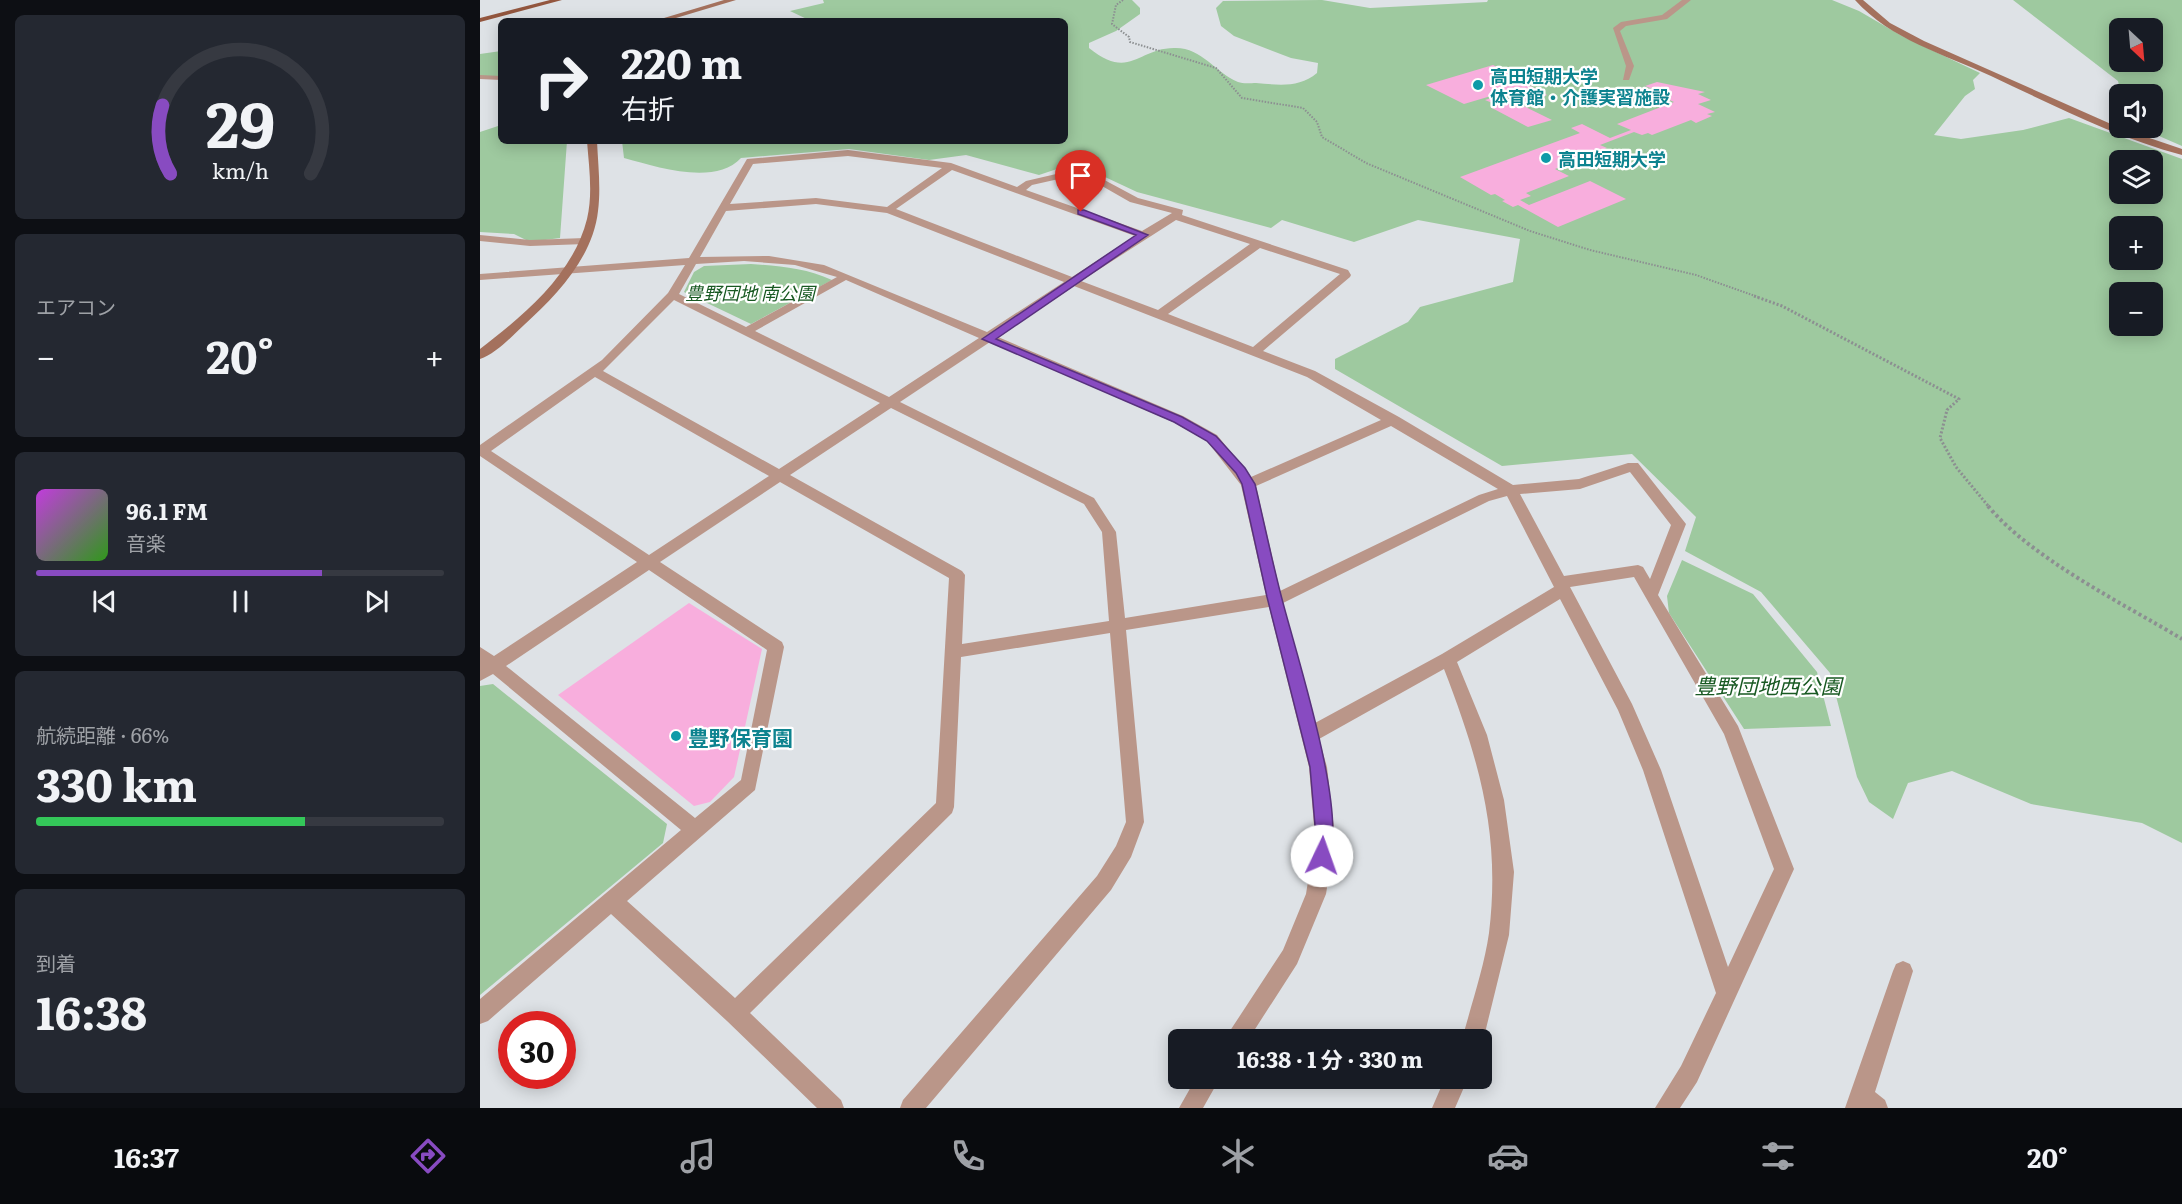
<!DOCTYPE html>
<html lang="ja">
<meta charset="utf-8">
<style>
body{margin:0;font-family:Literata,"Noto Sans JP",serif;background:#242831;color:#f1f3f6;height:100vh;display:flex;flex-direction:column;font-size:22px;white-space:nowrap}
*{box-sizing:border-box;margin:0}
p{font-size:20px;color:#9ea1a6}
.icon{flex:none;width:33px;height:33px;fill:none;stroke:currentColor;stroke-width:2;stroke-linecap:round;stroke-linejoin:round}
.map{position:relative;flex:1;overflow:hidden}
.side{display:flex;flex-direction:column;gap:15px;padding:15px;background:#0d0f14;width:480px}
.side>*{flex:none}
.hud{position:absolute;left:18px;top:18px;width:570px;height:126px;border-radius:9px;box-shadow:0 3px 15px #0003;background:#171b24;color:#f1f3f6;overflow:hidden}
.needle{width:39px;rotate:154deg}
.tools{position:absolute;left:1629px;top:18px;display:grid;gap:12px}
.tools a{display:grid;place-items:center;width:54px;height:54px;border-radius:9px;background:#171b24;box-shadow:0 3px 15px #0003;font-size:30px}
.speed{position:absolute;left:18px;top:1011px;display:flex;gap:12px;font-size:30px;font-weight:700;text-align:center}
.speed>*{display:grid;place-content:center;width:78px;height:78px;border-radius:50%;background:#171b24;box-shadow:0 3px 15px #0003;line-height:1}
.speed .limit{border:9px solid #d22;background:#fff;color:#111}
.pin{position:absolute;display:grid;place-items:center;width:51px;height:51px;color:#fff;margin:-62px -26px;border-radius:50% 50% 50% 0;rotate:-45deg;box-shadow:0 0 6px #0007}
.pin .icon{rotate:45deg}
.me{position:absolute;width:66px;margin:-33px;rotate:3deg;stroke-linejoin:round;filter:drop-shadow(0 0 4px #0008)}
.turn{display:flex;align-items:center;gap:21px;height:126px;padding:0 24px;font-size:27px}
.turn .icon{width:78px;height:78px;stroke-width:2.5}
.turn b{display:block;font-size:42px;line-height:51px}
.big{font-size:45px;font-weight:700;line-height:1.1}
.side .card{flex:1;display:flex;flex-direction:column;justify-content:center;gap:9px;min-width:0;padding:0 21px;border-radius:9px;background:#242831}
.side .dial{align-items:center;gap:0}
.dial svg{height:156px;overflow:visible;fill:none;stroke:#363941;stroke-width:7;stroke-linecap:round;text-anchor:middle}
.dial text{fill:#f1f3f6;stroke:none}
.song{display:flex;align-items:center;gap:18px}
.cover{width:72px;height:72px;border-radius:9px;background:linear-gradient(135deg,hsl(290 70% 55%),hsl(110 70% 35%))}
.played{height:6px;border-radius:3px;background:linear-gradient(90deg,#884bc1 70%,#363941 70%)}
.keys{display:flex;justify-content:space-around;direction:ltr}
.heat{display:flex;justify-content:space-between;align-items:center;font-size:33px;direction:ltr}
.charge{height:9px;border-radius:4px;background:linear-gradient(90deg,#34c759 66%,#363941 0)}
.trip{position:absolute;left:688px;top:1029px;width:324px;height:60px;border-radius:9px;background:#171b24;box-shadow:0 3px 15px #0003;font-weight:700;line-height:60px;text-align:center}
.dock{display:flex;height:96px;justify-content:space-around;align-items:center;background:#090b0e;color:#9ea1a6}
.dock .icon{width:42px;height:42px}
.dock .selected{color:#884bc1}
.dock b{font-size:27px;color:#f1f3f6}
main{display:flex;flex:1;min-height:0}
.map>svg:first-child{display:block}
.green{fill:#9ec99f;fill-rule:evenodd}
.building{fill:#f8aedd}
.lines{fill:none;stroke-linecap:round;stroke-linejoin:round}
.path-far2{stroke:#8c8f91;stroke-width:2;stroke-dasharray:1.5 1.5;stroke-linecap:butt}
.path-far1{stroke:#8c8f91;stroke-width:3;stroke-dasharray:2 2;stroke-linecap:butt}
.path{stroke:#8c8f91;stroke-width:4;stroke-dasharray:3 3;stroke-linecap:butt}
.lane{fill:#ba9689;fill-rule:evenodd}
.street{fill:#ba9689;fill-rule:evenodd}
.secondary{fill:#a4715d;fill-rule:evenodd}
.primary{fill:#93563e;fill-rule:evenodd}
.route{fill:#884bc1;stroke:#58317d;stroke-width:1.5}
.culture-dot{fill:#0f9aa8;stroke:#fff;stroke-width:2}
.labels{text-anchor:middle;dominant-baseline:central;stroke-width:4.5;stroke-linejoin:round;paint-order:stroke}
.far-culture-label{font-size:18px;font-weight:bold;fill:#0d838f;stroke:#fff;text-anchor:start}
.far-park-label{font-size:18px;font-style:italic;fill:#185922;stroke:#fff}
.park-label{font-size:21px;font-style:italic;fill:#185922;stroke:#fff}
.culture-label{font-size:21px;font-weight:bold;fill:#0d838f;stroke:#fff;text-anchor:start}
</style>
<main>
<section class="side">
<div class="card dial"><svg viewBox="0 0 100 80">
<path d="M14 69A42 42 0 1 1 86 69"/>
<path d="M14 69A42 42 0 0 1 10 34" stroke="#884bc1"/>
<text x="50" y="56" font-size="32" font-weight="700">29</text>
<text x="50" y="72" font-size="11">km/h</text>
</svg></div>
<div class="card"><p>エアコン</p>
<div class="heat"><a>−</a><b class="big">20°</b><a>+</a></div>
</div>
<div class="card">
<div class="song"><i class="cover"></i><div><b>96.1 FM</b><p>音楽</p></div></div>
<div class="played"></div>
<div class="keys"><svg class="icon" aria-label="previous" viewBox="0 0 24 24"><path d="M18 5L8 12l10 7zM5 5v14"/></svg><svg class="icon" aria-label="pause" viewBox="0 0 24 24"><path d="M8 5v14M16 5v14"/></svg><svg class="icon" aria-label="next" viewBox="0 0 24 24"><path d="M6 5l10 7-10 7zM19 5v14"/></svg></div>
</div>
<div class="card"><p>航続距離 · 66%</p><b class="big">330 km</b><div class="charge"></div></div>
<div class="card"><p>到着</p><b class="big">16:38</b></div>
</section>
<div class="map">
<svg width="1702" height="1108" viewBox="0 0 1702 1108">
<rect width="100%" height="100%" fill="#dee2e6"/>
<path class="green" d="M343 0H652L660 8V14L636 31 609 43V48C650 81 658 48 694 48 722 47 734 72 758 82 763 84 771 83 776 83 799 85 819 88 837 73L838 63 811 58 754 36 741 26 736 8 743 1 842 0 890 8 1007 2 1008 0H1352L1379 11 1422 36 1500 73 1493 80 1495 89 1485 96 1454 135 1481 139 1543 130 1589 118 1702 159V843L1662 823 1551 804 1472 771 1428 783 1413 819 1389 802 1377 777 1350 673 1281 592 1205 551 1216 517 1152 454 1022 466 855 369V359L928 322 940 307 1033 282 1040 239 938 220 874 242 802 220 791 228 657 192 595 163 559 175 486 155 449 160 369 149 261 158C235 186 177 167 144 158L142 141H585V21H331L310 11 344 3ZM1640 160H1672V194H1640ZM1640 226H1672V260H1640ZM1640 292H1672V326H1640Z
M1533 0H1702V146L1679 136 1665 128H1672V94H1641L1638 81ZM1672 28V62H1640V28Z
M21 51V77L0 76V54Z
M21 125V141H87L80 238 50 242 34 234 0 232V132Z
M271 264C300 266 326 268 352 280L271 324 204 292 214 272 224 266Z
M1202 560 1273 594 1337 672 1351 726 1264 729 1189 613 1187 596Z
M13 684 187 824 183 843 0 995V686Z"/>
<path class="building" d="M1013 65 1019 68 1025 67 1056 81 1047 84 1067 95 1055 101 1040 102 1021 93 984 104 946 85Z
M1177 82 1225 92 1218 94 1231 100 1218 104 1235 112 1227 114 1232 116 1216 123 1211 120 1172 135 1168 133 1162 135 1154 132 1120 145 1127 148 1075 169 1089 176 1046 193 1051 196 1040 200 1049 205 1110 181 1146 199 1078 227 1038 205 1033 207 1022 201 1025 200 1015 194 1011 195 980 177 1100 133 1091 128 1102 124 1130 138 1151 130 1137 124 1194 102 1185 98 1190 96 1165 86Z
M1021 95 1072 120 1048 127 1012 108 1016 107 1012 105 1015 104 1005 100Z
M209 603 282 649 254 777 230 802 214 806 78 695Z"/>
<g class="lines">
<path class="path-far2" d="M643 0 636 5 632 24 649 37 650 42 736 68 762 98 823 108 837 122 842 137 886 163 1050 231 1110 250 1216 275 1278 297"/>
<path class="path-far1" d="M1274 296 1302 306 1479 399 1467 410 1460 438 1476 467 1509 507"/>
<path class="path" d="M1508 506C1551 558 1642 603 1702 639"/>
<path class="lane" d="M0 75 21 76V80L0 79Z"/>
<path class="street" d="M1202 0H1211L1187 19 1146 26 1140 31 1154 66 1149 80H1143L1146 66 1133 28 1141 22 1182 15Z
M368 150 471 163 537 187 546 181 602 168 658 198 703 210 702 215 868 270 871 275 870 277 783 351 835 371 919 417 1033 485 1099 479 1148 463H1158L1206 524 1178 595 1258 726 1314 869 1217 1082 1200 1108H1175L1201 1066 1236 993 1163 770 1138 710 1080 599 977 662 1007 735 1024 800 1034 872 1029 935 1002 1045V1040H982C991 1005 1004 968 1009 933 1021 834 999 760 964 669L839 739 847 767 855 837 846 894 817 964 768 1040H744L803 950 826 894 835 837 829 767 789 607 646 630 664 822 651 857 631 890 446 1108H420L423 1100 617 876 636 846 646 822 630 633 481 657 474 807 472 813 270 1013 361 1100 364 1108H337L247 1021 131 914 8 1021 0 1024V999L201 830 13 674 0 681V647L14 656 157 562 0 456V445L122 360 188 293 205 265 0 280V274L209 258 267 159ZM368 156 462 168 407 207 336 198 250 204 273 164ZM472 170 655 236 592 277 416 209ZM601 174 650 202 692 213 662 231 546 190 552 185ZM336 204 407 213 584 282 507 332 344 265 289 256 220 257 246 211ZM696 220 770 244 678 310 601 281ZM780 248 860 274 773 347 688 314ZM264 261 315 265 357 277 266 327 199 294 216 264ZM366 280 499 338 409 397 275 331ZM594 286 827 377 901 420 771 477 737 435 703 416 518 337ZM194 300 400 403 299 469 123 371ZM510 342 693 422 727 441 761 485 786 595 645 618 636 532 614 498 420 402ZM115 377 289 476 169 555 11 451ZM411 408 604 504 622 532 629 621 482 644 485 575 482 571 310 475ZM911 426 1018 489 999 495 800 591 776 486ZM1150 472 1191 525 1170 579 1163 567 1158 565 1084 576 1040 494 1100 489ZM300 482 469 578 456 803 255 998 147 901 275 790 304 647 302 642 180 562ZM1027 496 1074 587 962 654 835 723 803 603 1009 501ZM169 570 287 650 261 780 215 818 26 666ZM1154 577 1244 734 1294 869 1248 967 1181 770 1152 704 1090 587Z
M0 235 50 240 105 238 110 241 105 244 50 246 0 241Z
M1423 961 1430 964 1433 971 1395 1092 1405 1100 1408 1108H1365L1413 971 1416 964Z
M716 1078H740L723 1108H699Z
M965 1078H988L975 1108H952Z"/>
<path class="secondary" d="M244 0H256L186 21H174Z
M1375 0H1383L1410 23 1444 41 1640 128 1702 149V155C1635 137 1573 105 1511 76 1464 54 1411 40 1375 0Z
M107 141H117C118 164 121 188 118 211 113 257 77 295 44 325 32 336 16 354 0 359V349C43 316 93 275 107 219 113 194 109 167 107 141Z"/>
<path class="primary" d="M70 0H82L0 22V18Z"/>
</g>
<path class="route" d="M598 210H604L668 235 516 339 702 417 736 436 765 468 775 484C784 522 792 561 802 599 816 654 869 815 848 862L842 864 836 862 833 856 836 837 830 767 787 597 762 484 756 473 727 441 694 422 502 339 656 235 598 214Z"/>
<g class="culture-dot">
<circle cx="998" cy="85" r="6"/>
<circle cx="1066" cy="158" r="6"/>
<circle cx="196" cy="736" r="6"/>
</g>
<g class="labels">
<g class="far-culture-label">
<text x="1010" y="75">高田短期大学<tspan x="1010" dy="21">体育館・介護実習施設</tspan></text>
<text x="1078" y="158">高田短期大学</text>
</g>
<g class="far-park-label">
<text x="270" y="292">豊野団地 南公園</text>
</g>
<g class="park-label">
<text x="1288" y="684">豊野団地西公園</text>
</g>
<g class="culture-label">
<text x="208" y="736">豊野保育園</text>
</g>
</g>
</svg>
<div class="tools">
<a><svg class="needle" viewBox="-14 -14 28 28"><path d="M0-13l5 13h-10z" fill="#e53935"/><path d="M0 13l5-13h-10z" fill="#9ea1a6"/></svg></a>
<a><svg class="icon" aria-label="sound" viewBox="0 0 24 24"><path d="M4 9h4l5-4v14l-5-4H4zM17 9q2 3 0 6"/></svg></a>
<a><svg class="icon" aria-label="layers" viewBox="0 0 24 24"><path d="M12 4l9 5-9 5-9-5zM3 14l9 5 9-5"/></svg></a>
<a>+</a>
<a>−</a>
</div>
<div class="speed"><div class="limit">30</div></div>
<div class="pin" style="left:601px;top:212px;background:#d93025"><svg class="icon" aria-label="arrive" viewBox="0 0 24 24"><path d="M6 21V4h12l-3 4 3 4H6"/></svg></div>
<svg class="me" style="left:842px;top:856px" viewBox="-20 -20 40 40"><circle r="19" fill="#fff"/><path d="M0-13L10 11 0 6-10 11z" fill="#884bc1"/></svg>
<div class="trip">16:38 · 1 分 · 330 m</div>
<div class="hud">
<div class="turn"><svg class="icon" aria-label="right" viewBox="0 0 24 24"><path d="M7 20v-9h11M14 6l5 5-5 5"/></svg><div><b>220 m</b>右折</div></div>
</div>
</div>
</main>
<nav class="dock">
<b>16:37</b>
<svg class="icon selected" aria-label="directions" viewBox="0 0 24 24"><path d="M12 3l9 9-9 9-9-9zM9 14v-3h6M13 9l2 2-2 2"/></svg>
<svg class="icon" aria-label="music" viewBox="0 0 24 24"><path d="M9 18V5l10-2v13"/><circle cx="6" cy="18" r="3"/><circle cx="16" cy="16" r="3"/></svg>
<svg class="icon" aria-label="phone" viewBox="0 0 24 24"><path d="M5 4h4l2 5-3 2q2 4 5 5l2-3 5 2v4C11 20 4 13 5 4z"/></svg>
<svg class="icon" aria-label="climate" viewBox="0 0 24 24"><path d="M12 3v18M4 7l16 10M4 17L20 7"/></svg>
<svg class="icon" aria-label="car" viewBox="0 0 24 24"><path d="M5 17H2v-5l4-1 3-4h7l3 4 3 1v5h-3M9 17h6M6 11h13"/><circle cx="7" cy="17" r="2"/><circle cx="17" cy="17" r="2"/></svg>
<svg class="icon" aria-label="filters" viewBox="0 0 24 24"><path d="M4 7h16M4 17h16"/><circle cx="9" cy="7" r="2"/><circle cx="15" cy="17" r="2"/></svg>
<b>20°</b>
</nav>
